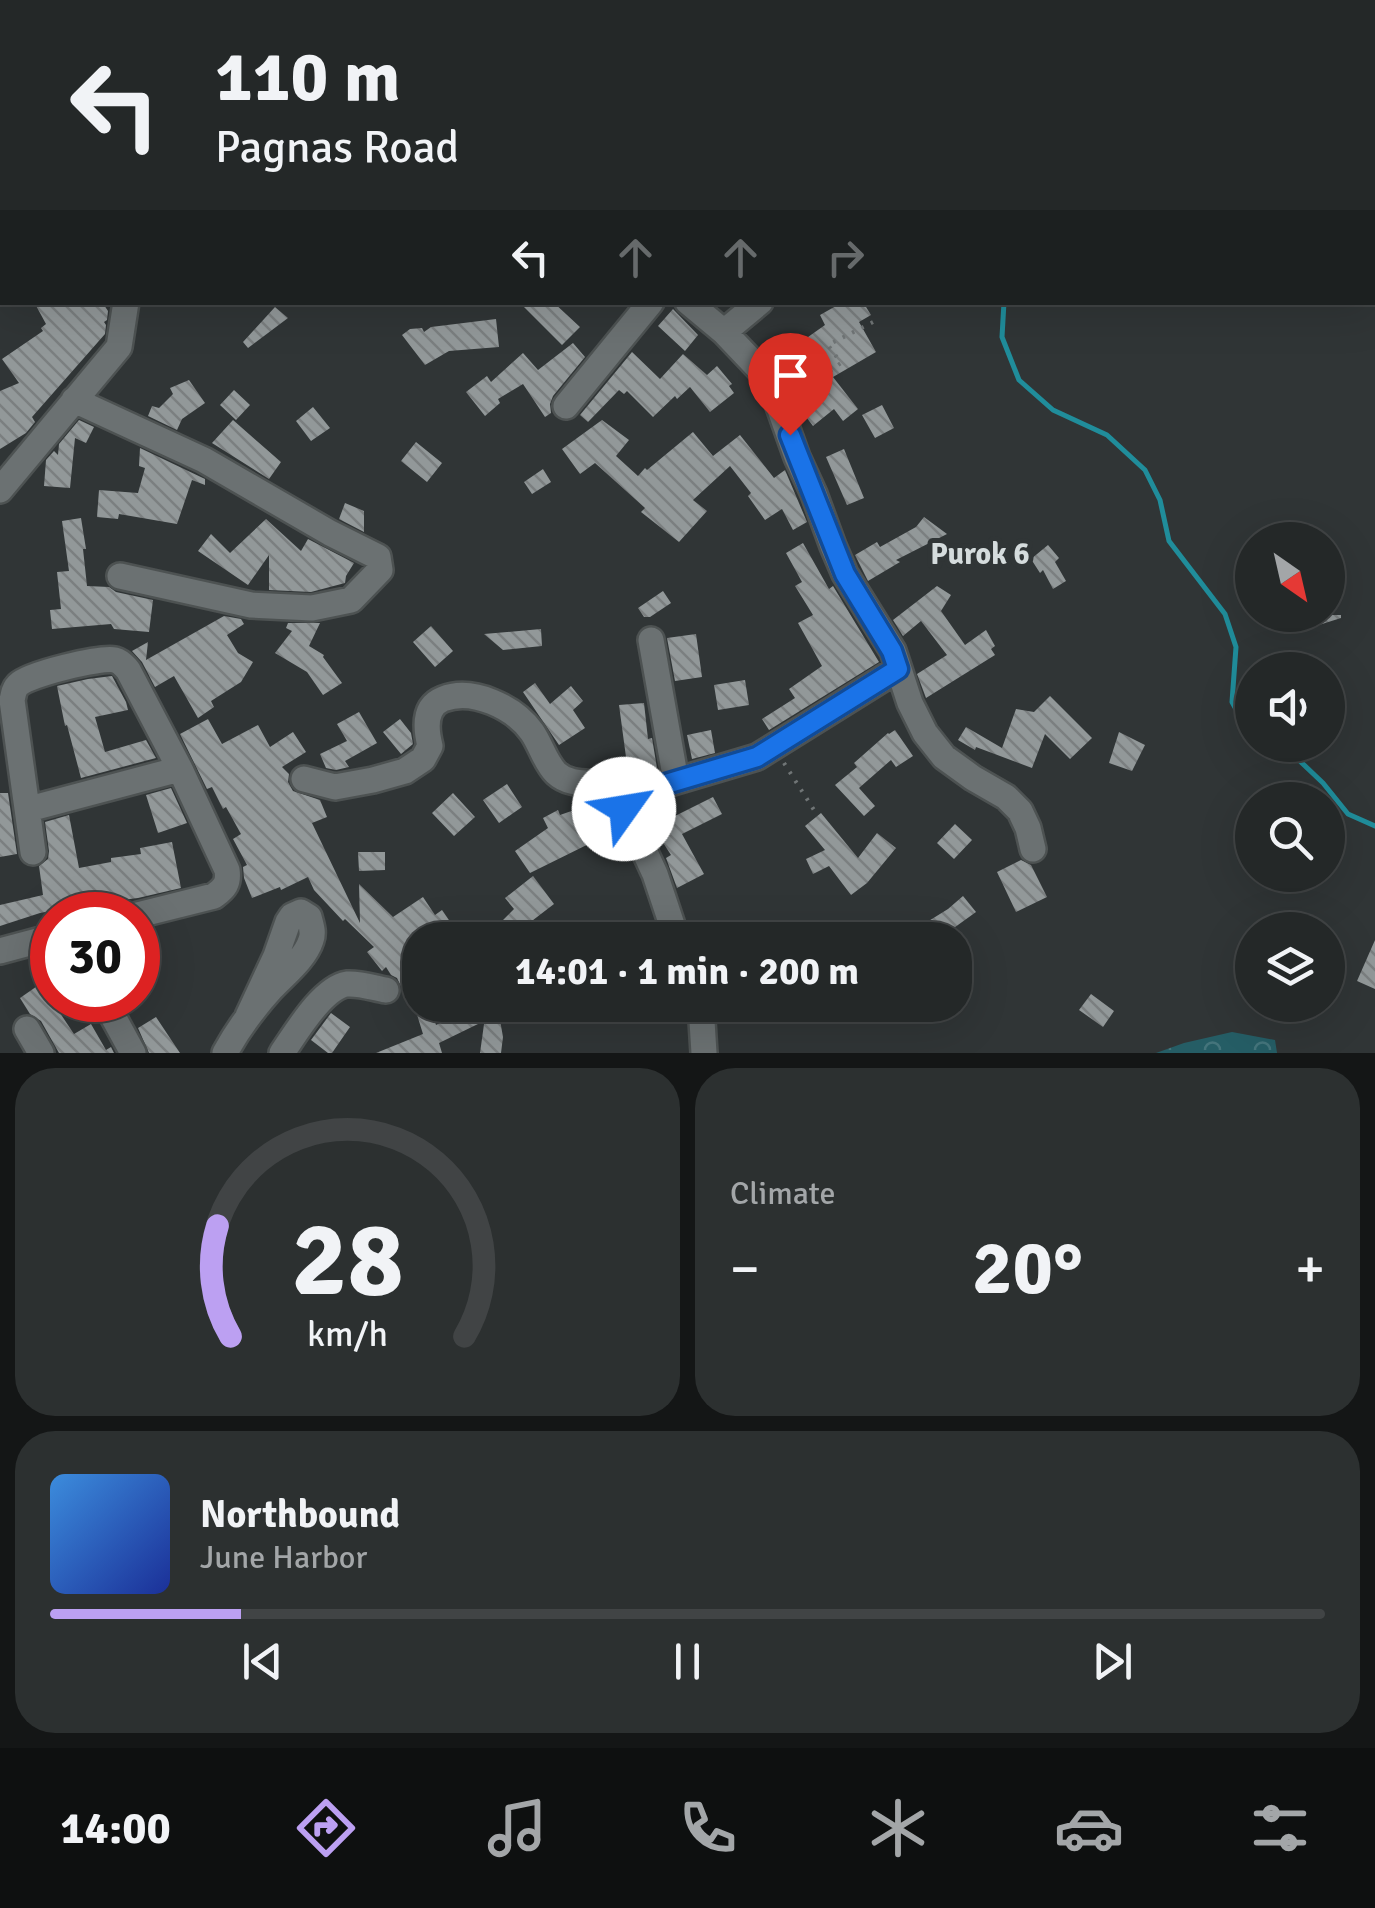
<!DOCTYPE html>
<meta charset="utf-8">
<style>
body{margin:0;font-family:Signika,sans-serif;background:#2c3030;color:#f1f3f6;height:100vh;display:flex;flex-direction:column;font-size:38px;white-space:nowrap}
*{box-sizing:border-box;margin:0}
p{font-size:32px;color:#a3a6a8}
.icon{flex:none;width:55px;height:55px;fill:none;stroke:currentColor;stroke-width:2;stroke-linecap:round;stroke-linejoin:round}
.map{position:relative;height:1053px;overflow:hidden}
.drawer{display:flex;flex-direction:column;gap:15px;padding:15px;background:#141616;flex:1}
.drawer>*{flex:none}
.banner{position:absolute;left:0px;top:0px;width:1375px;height:305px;box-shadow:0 10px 40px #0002,0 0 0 2px #414445;background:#242828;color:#f1f3f6;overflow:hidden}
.needle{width:65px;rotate:146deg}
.fabs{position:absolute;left:1235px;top:522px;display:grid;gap:20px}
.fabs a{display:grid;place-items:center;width:110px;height:110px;border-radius:50%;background:#242828;box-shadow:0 10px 40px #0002,0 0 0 2px #414445;font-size:50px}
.speed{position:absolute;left:30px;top:892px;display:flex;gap:20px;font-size:50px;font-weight:700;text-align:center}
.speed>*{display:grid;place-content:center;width:130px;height:130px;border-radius:50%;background:#242828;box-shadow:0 10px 40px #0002,0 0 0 2px #414445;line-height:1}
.speed .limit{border:15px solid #d22;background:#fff;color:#111}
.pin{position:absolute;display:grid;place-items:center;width:85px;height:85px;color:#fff;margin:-102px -42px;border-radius:50% 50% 50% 0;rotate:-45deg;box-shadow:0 0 10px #0007}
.pin .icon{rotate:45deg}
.me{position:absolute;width:110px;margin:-55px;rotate:58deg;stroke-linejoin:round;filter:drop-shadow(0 0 8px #0008)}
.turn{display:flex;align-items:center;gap:35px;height:210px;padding:0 50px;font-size:45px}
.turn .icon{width:130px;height:130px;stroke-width:2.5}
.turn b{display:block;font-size:70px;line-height:85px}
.lanes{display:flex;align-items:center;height:95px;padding:0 50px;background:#0003;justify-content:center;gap:50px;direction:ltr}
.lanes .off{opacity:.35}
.big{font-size:75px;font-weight:800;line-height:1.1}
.drawer .tile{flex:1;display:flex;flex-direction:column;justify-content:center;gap:15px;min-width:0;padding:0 35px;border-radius:40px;background:#2c3030}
.drawer .dial{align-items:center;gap:0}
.dial svg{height:260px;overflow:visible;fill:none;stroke:#414445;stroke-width:7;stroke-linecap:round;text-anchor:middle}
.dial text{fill:#f1f3f6;stroke:none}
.song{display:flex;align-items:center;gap:30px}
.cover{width:120px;height:120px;border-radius:15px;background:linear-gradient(135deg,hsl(210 70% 55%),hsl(230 70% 35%))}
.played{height:10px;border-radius:5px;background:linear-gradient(90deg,#bca0f2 15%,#414445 15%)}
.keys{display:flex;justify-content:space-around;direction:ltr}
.heat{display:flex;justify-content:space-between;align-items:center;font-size:55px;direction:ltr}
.drawer .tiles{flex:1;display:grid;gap:15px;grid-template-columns:1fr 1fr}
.tile:last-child{grid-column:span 2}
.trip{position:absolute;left:402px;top:922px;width:570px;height:100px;border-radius:40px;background:#242828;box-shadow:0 10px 40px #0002,0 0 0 2px #414445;font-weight:800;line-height:100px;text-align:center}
.tab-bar{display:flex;height:160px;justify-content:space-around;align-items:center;background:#0e1010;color:#a3a6a8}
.tab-bar .icon{width:70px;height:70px}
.tab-bar .current{color:#bca0f2}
.tab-bar b{font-size:45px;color:#f1f3f6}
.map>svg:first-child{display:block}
.forest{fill:url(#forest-crowns)}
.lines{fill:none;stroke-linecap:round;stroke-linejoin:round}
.stream{stroke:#208d9b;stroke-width:5}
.building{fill:url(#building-back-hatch)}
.minor-casing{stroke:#4d5252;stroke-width:30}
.path{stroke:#707576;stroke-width:4;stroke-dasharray:2.5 8;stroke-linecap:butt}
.minor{stroke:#6b7172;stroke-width:25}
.route-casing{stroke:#114b97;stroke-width:25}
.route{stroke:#1a73e8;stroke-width:18}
.labels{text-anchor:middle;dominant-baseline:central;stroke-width:10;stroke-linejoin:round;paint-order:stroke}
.neighbourhood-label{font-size:30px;font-weight:bold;fill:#d5dcdd;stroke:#303536}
</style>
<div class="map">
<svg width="1375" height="1053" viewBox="0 0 1375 1053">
<defs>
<pattern id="forest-crowns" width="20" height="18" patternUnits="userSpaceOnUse" patternTransform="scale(2.5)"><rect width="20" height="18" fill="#255d65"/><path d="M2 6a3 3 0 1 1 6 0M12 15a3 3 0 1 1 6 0" fill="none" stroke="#44747b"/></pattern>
<pattern id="building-back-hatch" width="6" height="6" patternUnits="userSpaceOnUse" patternTransform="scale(2.5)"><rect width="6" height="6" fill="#929899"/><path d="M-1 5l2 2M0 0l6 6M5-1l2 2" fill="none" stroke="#7b7f80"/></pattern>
</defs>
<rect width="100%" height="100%" fill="#303536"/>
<path class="forest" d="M1232 1032 1275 1040 1277 1053H1156L1184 1043Z"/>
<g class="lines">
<path class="stream" d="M772 0 773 2
M1004 302 1002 337 1019 380 1053 410 1107 435 1145 470 1160 500 1169 541 1225 614 1236 647 1232 702 1242 720 1252 726
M1283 745 1323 783 1348 814 1375 826"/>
</g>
<path class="building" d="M34 302H102L108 311 107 320 104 322 106 325 105 334 32 417 35 422 26 433 0 449V391L19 383 2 359 43 331 41 328 46 324Z
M519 302H553L580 327 562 345Z
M843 302H863L871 315 859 322 876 352 833 377 858 409 843 421 834 409 813 426 794 401 786 378 774 361 825 325 820 315Z
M275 307 288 318 248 348 243 342Z
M673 309 698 335 685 351 658 326Z
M496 319 499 347 449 351 425 365 402 335 410 329 422 328 424 332 431 327Z
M573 343 585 357 553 396 550 404 551 413 545 417 523 384 498 399 500 403 485 416 466 392 487 376 491 382 523 353 538 370Z
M632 352 660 379 683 354 707 375 717 366 732 384 729 386 734 393 710 412 690 387 677 399 675 396 653 417 627 391 624 394 619 390 588 422 580 415Z
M189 380 205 403 182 419 177 430 148 416 152 406 159 408 173 394 170 388Z
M234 390 250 405 236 420 220 405Z
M882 405 894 428 875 438 862 415Z
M313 407 330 428 311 441 296 421Z
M79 420 94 427 86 443 75 438 70 488 44 486 46 460 54 451 58 455 59 444Z
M233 420 281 462 269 479 212 443Z
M602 420 629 440 616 456 638 476 645 468 647 470 693 432 713 456 740 435 774 478 785 470 807 522 793 530 782 509 765 520 748 496 751 493 730 466 693 500 707 511 679 542 641 512 645 508 595 463 580 474 562 449Z
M416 442 442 463 427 482 401 461Z
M140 448 205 479V485L192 480 177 524 119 514 118 519 97 517 99 490 138 493 145 468 139 466Z
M844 449 864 498 847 505 826 457Z
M543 469 551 482 532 494 524 482Z
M345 503 364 511V532L339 519Z
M924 517 947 534 896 560 900 562 868 581 855 555 877 542 880 547 916 527Z
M81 518 86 549H83L87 586 109 587 116 592 153 600 149 632 114 629 111 624 52 629 50 610 61 609 57 572 69 571 62 521Z
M266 519 301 551 308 539 354 563 346 576 345 583 311 592 269 590V555L248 585 198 551 211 534 230 553Z
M803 543 829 589 833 586 879 662 769 730 762 719 795 698 789 689 822 666 798 623 813 615 795 586 802 582 786 553Z
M1048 545 1059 558 1055 562 1066 581 1053 589 1043 570 1040 573 1031 559Z
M937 586 951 595 941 611 965 645 986 630 995 646 991 649 995 655 926 698 917 674 947 655 921 621 903 636 893 620Z
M663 591 671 603 650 617H644L638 608Z
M1304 615H1341V618L1300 631 1295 619Z
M224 616 241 619 244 624 227 635 238 653 253 662 241 682 211 701 214 707 198 718 174 676 155 687 142 662 132 651 148 642 146 660Z
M288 623H320L309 646 324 655 323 657 342 683 323 695 307 672 275 653 292 631 286 628Z
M431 626 453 651 435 667 413 642Z
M541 629 542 646 503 650 484 634Z
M696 634 702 677 675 681 667 638Z
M112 676 126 702 128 710 95 717 105 752 146 740 156 758 81 778 67 725 65 726 57 686 88 679Z
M745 680 749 705 718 710 714 685Z
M535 683 550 704 571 686 583 701 573 710 585 728 559 745 523 692Z
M1050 696 1092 738 1070 759 1045 734 1032 768 976 747 975 750 958 740 966 727 1002 748 1016 709 1034 712Z
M644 703 648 739 652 738 657 768 628 772 619 705Z
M359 712 377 743 345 761 349 767 336 770 326 768 320 754 347 741 337 724Z
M208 719 222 744 258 725 270 747 293 732 306 752 282 767 289 774 288 782 293 791 320 800 327 817 312 823 360 923 359 884 393 917 423 897 435 915 442 910 453 926 461 921 474 940H432L438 936 436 932 426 940H420V944L407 954 420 973V990L407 999 397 978 391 975 386 967 382 971 367 952 374 947 345 919 343 921 314 890 308 877 281 890 280 887 252 898 244 878 243 867 247 865 233 839 241 834 226 807 223 809 212 787 207 789 180 734Z
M400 719 411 733 413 744 401 754 383 732Z
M711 730 715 753 692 759 687 735Z
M895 730 913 756 896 767 891 760 859 788 875 806 864 816 835 785 857 767 854 763 888 733 889 734Z
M1119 732 1145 745 1132 771 1109 763Z
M507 784 522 807 499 823 483 800Z
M171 788 187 823 158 833 146 795Z
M0 793H8L17 854 0 857Z
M453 793 475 817 454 836 432 813Z
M713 797 722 814 682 834 704 874 677 888 666 858 671 855 647 818 667 805 675 816Z
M597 802 611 833 530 873 515 851 548 828 543 818 558 810 560 815Z
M821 813 858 858 877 833 896 848 867 883 851 895 829 866 813 874 806 859 825 850 805 826Z
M69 815 79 868 111 862V858L141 854 140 848 172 842 181 888 138 898 82 905 40 913 0 926V905L43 895 39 866 48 859 49 851 45 822Z
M955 824 972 840 954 859 937 843Z
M358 852H385V870L359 871Z
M1021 860 1031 865 1047 897 1016 912 997 872Z
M533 876 554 904 524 927 537 940H512L498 925 514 909 505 898Z
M963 896 976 912 951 930 954 934 937 940H898L948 909Z
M1375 940V989L1357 981Z
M43 982 52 996V1001L74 1034 91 1024 106 1050 111 1047 114 1053H59L41 1021 30 1014 20 998Z
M1091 994 1114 1011 1103 1027 1079 1010Z
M414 1005H430L436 1025 471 1008 478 1024 439 1043 442 1053H376L423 1034Z
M331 1013 350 1027 332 1053H328L311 1040Z
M499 1014 503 1037 501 1053H480L485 1017Z
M156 1017 180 1053H149L138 1028Z"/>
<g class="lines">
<defs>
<path id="minor" d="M106 0 113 2
M450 0 451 2
M150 2 152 0
M1303 2 1304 0
M1372 90H1375
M0 167 2 166
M688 302 724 332 761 371 772 387 797 457 814 494 833 546 845 574 893 651 910 703 925 733 944 757 973 778 1006 797 1020 811 1028 828 1033 849
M724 332 760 302
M74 400 204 460 330 533 378 557 380 570 351 600 312 608 251 605 120 576
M566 406 651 302
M0 490 119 347 126 302
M651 640 676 781
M304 779 335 787 373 780 405 771 423 759 430 746C426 730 423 707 443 699 473 687 515 708 532 732 541 745 545 762 556 773 573 789 598 779 616 788 620 790 623 795 627 799
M29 809 180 769
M33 852 12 700C14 693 13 690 18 685 29 674 100 657 115 660 122 662 123 665 128 670L180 769 227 870C229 883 225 888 214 896L138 915
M677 940 655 874 625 809 627 799 639 792 757 757 898 669
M0 951 52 937
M104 1000 133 1053
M701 1005 704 1053
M27 1029 41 1053
M225 1053C238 1029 253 1009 271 989 284 975 305 959 311 940 314 932 311 925 309 917L301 912 292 916 288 922 276 956 248 1016
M282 1053C296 1033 322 988 347 984 360 983 374 988 386 990"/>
</defs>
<use href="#minor" class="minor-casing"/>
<path class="path" d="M796 396 841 363 828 345 877 320
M784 763 814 810"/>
<use href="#minor" class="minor"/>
</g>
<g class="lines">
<defs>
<path id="route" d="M624 809 627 798 639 792 757 757 898 669 892 651 845 574 790 435"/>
</defs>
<use href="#route" class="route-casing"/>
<use href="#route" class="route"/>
</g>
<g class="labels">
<g class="neighbourhood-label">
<text x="980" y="554">Purok 6</text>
</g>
</g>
</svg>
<div class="fabs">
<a><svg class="needle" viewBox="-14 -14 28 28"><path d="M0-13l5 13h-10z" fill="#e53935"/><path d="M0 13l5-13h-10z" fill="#a3a6a8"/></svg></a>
<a><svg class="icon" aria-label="sound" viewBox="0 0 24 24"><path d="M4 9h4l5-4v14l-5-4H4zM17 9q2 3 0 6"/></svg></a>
<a><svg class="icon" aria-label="search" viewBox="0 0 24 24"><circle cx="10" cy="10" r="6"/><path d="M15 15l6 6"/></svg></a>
<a><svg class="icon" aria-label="layers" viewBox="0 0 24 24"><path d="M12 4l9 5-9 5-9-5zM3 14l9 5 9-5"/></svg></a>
</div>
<div class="speed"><div class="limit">30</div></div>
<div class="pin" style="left:790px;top:435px;background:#d93025"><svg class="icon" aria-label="arrive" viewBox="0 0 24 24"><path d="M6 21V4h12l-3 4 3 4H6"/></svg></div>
<svg class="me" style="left:624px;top:809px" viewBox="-20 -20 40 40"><circle r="19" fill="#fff"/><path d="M0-13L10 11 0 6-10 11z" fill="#1a73e8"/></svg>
<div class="trip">14:01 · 1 min · 200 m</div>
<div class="banner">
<div class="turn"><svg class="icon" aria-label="left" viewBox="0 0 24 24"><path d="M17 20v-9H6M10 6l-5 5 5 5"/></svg><div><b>110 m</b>Pagnas Road</div></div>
<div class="lanes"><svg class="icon" aria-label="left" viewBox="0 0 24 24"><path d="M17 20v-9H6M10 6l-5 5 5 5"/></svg><svg class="icon off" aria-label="ahead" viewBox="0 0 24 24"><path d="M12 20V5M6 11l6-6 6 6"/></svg><svg class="icon off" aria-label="ahead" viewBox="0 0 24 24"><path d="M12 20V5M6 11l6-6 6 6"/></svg><svg class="icon off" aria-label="right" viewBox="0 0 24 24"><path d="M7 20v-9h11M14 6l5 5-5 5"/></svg></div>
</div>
</div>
<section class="drawer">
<div class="tiles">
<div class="tile dial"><svg viewBox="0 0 100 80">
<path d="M14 69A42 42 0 1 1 86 69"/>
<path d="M14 69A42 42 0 0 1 10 35" stroke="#bca0f2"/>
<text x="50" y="56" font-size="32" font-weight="700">28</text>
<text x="50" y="72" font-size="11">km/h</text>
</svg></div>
<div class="tile"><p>Climate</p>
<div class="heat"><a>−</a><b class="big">20°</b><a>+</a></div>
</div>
<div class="tile">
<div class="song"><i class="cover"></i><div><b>Northbound</b><p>June Harbor</p></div></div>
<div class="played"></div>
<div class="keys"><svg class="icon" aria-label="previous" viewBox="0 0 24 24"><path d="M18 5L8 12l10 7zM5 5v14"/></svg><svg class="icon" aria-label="pause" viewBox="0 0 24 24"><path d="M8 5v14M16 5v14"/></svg><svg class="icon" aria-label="next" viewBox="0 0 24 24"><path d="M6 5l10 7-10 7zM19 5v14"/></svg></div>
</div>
</div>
</section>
<nav class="tab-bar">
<b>14:00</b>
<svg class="icon current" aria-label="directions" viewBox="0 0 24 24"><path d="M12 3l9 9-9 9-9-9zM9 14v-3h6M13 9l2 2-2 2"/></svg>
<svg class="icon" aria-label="music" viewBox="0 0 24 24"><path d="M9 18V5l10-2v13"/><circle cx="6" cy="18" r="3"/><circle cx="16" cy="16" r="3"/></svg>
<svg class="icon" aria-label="phone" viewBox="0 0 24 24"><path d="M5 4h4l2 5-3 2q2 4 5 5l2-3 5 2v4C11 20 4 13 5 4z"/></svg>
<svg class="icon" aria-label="climate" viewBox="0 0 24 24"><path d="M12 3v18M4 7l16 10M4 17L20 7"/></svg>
<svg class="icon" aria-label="car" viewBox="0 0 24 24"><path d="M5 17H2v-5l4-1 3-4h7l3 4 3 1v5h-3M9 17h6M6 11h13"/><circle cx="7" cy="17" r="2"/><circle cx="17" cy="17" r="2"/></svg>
<svg class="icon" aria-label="filters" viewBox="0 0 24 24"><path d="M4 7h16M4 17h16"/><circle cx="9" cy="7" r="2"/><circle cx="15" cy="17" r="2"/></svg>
</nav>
